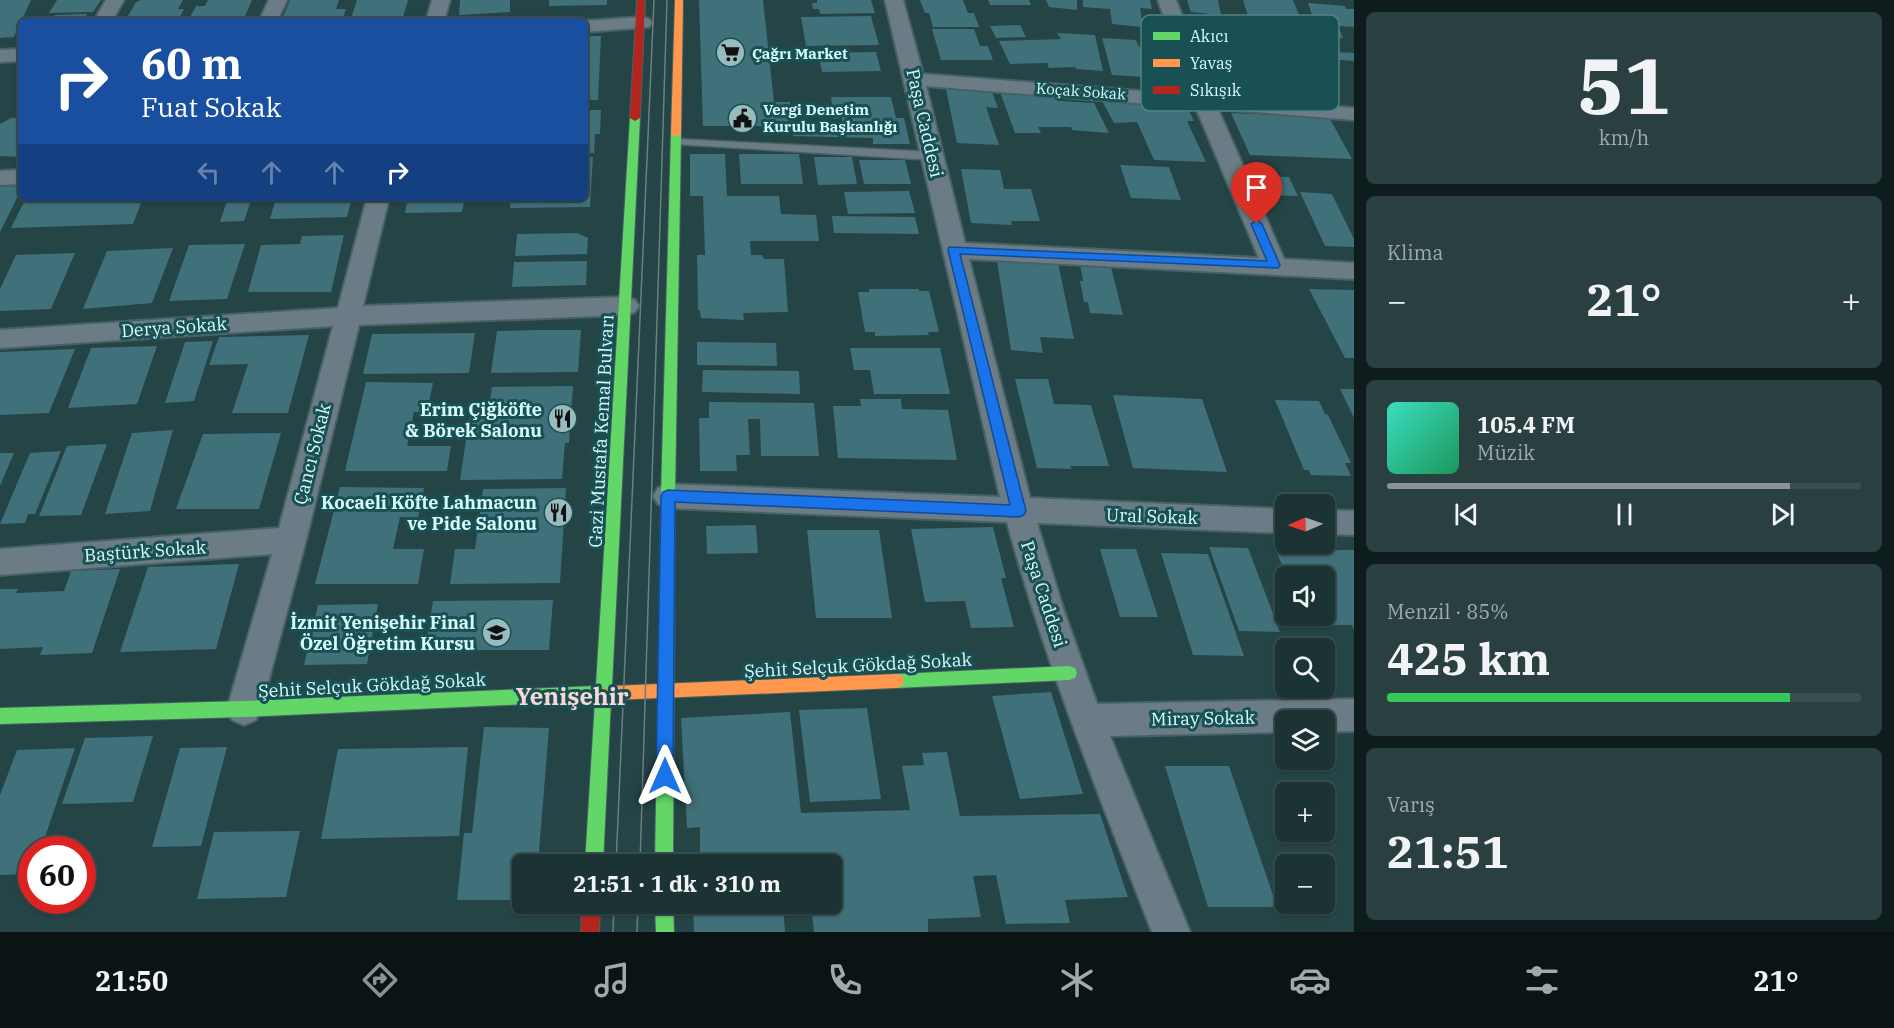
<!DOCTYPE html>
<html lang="tr">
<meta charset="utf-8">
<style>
body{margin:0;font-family:"IBM Plex Serif",serif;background:#293f40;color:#f1f3f6;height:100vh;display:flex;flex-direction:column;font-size:22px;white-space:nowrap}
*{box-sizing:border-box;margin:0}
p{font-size:20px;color:#a0aaac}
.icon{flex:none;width:33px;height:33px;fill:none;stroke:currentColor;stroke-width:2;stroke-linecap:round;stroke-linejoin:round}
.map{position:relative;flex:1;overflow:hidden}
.drawer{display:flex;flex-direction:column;gap:12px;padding:12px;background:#0f1c1d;width:540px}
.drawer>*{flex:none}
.hud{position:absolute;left:18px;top:18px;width:570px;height:183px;border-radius:9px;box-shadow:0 2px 4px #0004,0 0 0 2px #3a4e4f;background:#1a4fa0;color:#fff;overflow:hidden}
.needle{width:39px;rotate:268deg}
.fabs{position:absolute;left:1275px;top:494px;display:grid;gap:12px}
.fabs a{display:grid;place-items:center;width:60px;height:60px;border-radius:9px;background:#1c3334;box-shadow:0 2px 4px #0004,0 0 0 2px #3a4e4f;font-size:30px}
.speed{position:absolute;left:18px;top:836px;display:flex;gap:12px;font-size:30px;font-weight:700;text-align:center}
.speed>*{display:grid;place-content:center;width:78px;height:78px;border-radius:50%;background:#1c3334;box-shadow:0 2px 4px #0004,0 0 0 2px #3a4e4f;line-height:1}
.speed .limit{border:9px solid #d22;background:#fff;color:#111}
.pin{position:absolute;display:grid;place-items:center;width:51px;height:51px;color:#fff;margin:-62px -26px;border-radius:50% 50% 50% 0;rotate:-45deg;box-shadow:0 0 6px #0007}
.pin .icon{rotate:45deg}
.me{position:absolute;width:66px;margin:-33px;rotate:0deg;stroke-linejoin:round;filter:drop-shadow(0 0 4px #0008)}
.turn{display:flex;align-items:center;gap:21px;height:126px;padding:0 24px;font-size:27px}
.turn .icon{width:78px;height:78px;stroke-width:2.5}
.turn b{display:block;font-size:42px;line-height:51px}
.lanes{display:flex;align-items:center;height:57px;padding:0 24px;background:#0003;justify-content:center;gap:30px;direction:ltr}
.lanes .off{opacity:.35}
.big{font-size:45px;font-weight:700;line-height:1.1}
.drawer .widget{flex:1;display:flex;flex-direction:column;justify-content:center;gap:9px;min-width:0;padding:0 21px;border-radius:9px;background:#293f40}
.drawer .dial{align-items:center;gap:0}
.dial b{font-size:78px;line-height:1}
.song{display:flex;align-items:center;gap:18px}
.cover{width:72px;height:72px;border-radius:9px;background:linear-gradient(135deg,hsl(170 70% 55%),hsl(150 70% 35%))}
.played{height:6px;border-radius:3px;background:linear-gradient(90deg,#8c9099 85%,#3a4e4f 85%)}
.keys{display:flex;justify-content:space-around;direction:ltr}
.heat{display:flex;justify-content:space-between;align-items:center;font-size:33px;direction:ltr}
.charge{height:9px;border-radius:4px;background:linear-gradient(90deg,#34c759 85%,#3a4e4f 0)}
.trip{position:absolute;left:512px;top:854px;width:330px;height:60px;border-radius:9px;background:#1c3334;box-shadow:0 2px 4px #0004,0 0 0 2px #3a4e4f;font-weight:700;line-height:60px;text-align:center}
.tabs{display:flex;height:96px;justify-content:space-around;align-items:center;background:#0b1415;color:#a0aaac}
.tabs .icon{width:42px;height:42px}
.tabs .selected{color:#8c9099}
.tabs b{font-size:27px;color:#f1f3f6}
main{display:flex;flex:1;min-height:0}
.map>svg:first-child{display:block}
.building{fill:#407079}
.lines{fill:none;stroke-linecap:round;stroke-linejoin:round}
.lane-casing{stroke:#476264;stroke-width:3}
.street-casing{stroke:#476264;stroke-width:4}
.fast-casing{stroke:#476264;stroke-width:2}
.slow-casing{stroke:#476264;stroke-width:2}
.jam-casing{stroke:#476264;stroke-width:2}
.lane{fill:#6c7c86;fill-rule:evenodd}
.street{fill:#6c7c86;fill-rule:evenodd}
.fast{fill:#63d668;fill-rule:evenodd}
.slow{fill:#ff974d;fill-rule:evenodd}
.jam{fill:#b3261e;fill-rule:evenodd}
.tram{stroke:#6b7f83;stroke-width:1.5}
.route{fill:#1a73e8;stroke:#114b97;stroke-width:1.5}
.labels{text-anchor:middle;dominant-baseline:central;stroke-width:6;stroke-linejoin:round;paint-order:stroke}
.far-poi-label{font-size:15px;font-weight:bold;fill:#d6fbfd;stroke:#185053;text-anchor:start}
.far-street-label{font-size:15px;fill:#d6fbfd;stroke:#185053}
.street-label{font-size:18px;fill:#d6fbfd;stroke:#185053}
.poi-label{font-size:18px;font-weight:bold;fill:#d6fbfd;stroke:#185053;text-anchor:end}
.district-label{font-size:24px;font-weight:bold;fill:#fbd8d6;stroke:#185053}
.key{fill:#185053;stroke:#518386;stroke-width:1.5}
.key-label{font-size:16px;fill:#d6fbfd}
</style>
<main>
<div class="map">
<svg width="1354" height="932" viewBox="0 0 1354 932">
<rect width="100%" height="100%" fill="#254446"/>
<path class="building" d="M0 0H31L14 37 0 38Z
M57 0H101L93 12 49 13Z
M141 0H183L178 9H184L178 21H125L136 2Z
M208 0H252L243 21H188L196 6H205Z
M290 0H339L336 9H346L342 21H281Z
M357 0H408L403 17 351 18Z
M460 0H510V12L459 15Z
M549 0H607V5L549 6Z
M699 0H763L774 102H790L792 122 842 123V118L834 119 831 97H891L896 118H904L910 144H873V138L793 136V129H773L772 126H703Z
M817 0H871L875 13 820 14 819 9H813L812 3H817Z
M920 0H963L968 13H974L979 27H933L929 13H925Z
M988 0H1029L1031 5H990Z
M1046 0H1077V10L1049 7Z
M1083 0H1150L1152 9 1140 8 1143 27 1112 24 1110 9 1083 7Z
M1187 0H1218L1221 15 1191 12Z
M1243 0H1293L1303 25 1274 23 1277 30 1252 28Z
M1308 3 1345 6 1346 9H1354V27L1338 26 1343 38 1319 36Z
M87 14 83 21H52L55 15Z
M871 16 879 45 806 46 801 17Z
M1020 25 1026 37 996 38 990 26Z
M932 29H974L980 46H988L993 60H941Z
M1057 33 1095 35 1103 71 1076 69 1075 67 1049 68 1047 63 1010 64 999 41 1061 39Z
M585 36H601L598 100H585Z
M1102 38 1136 40 1139 47 1167 49 1177 79 1112 75Z
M876 52 881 71 822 72 818 53Z
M1335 52 1354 53V61L1339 60Z
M946 89 992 92 998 108 986 107 999 145 957 143Z
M1000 92 1058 95 1060 101 1094 103 1109 133 1072 130 1071 127H1038L1041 133H1015Z
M1101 99 1187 107 1194 121H1187L1206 162 1154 160 1137 122 1114 123Z
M585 110H601L600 134H595L594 153H585Z
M1231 113 1329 117 1352 159 1250 155Z
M11 118H21V157L0 156V124Z
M690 154H725L727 196H779L781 214 816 215 819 241H750L751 255H762L764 259H784L788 312 743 313 744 320 701 318 700 311 698 310 697 255H705L703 196H690Z
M739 154H799L803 184H741Z
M585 157H593L590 207 510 208 511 198H585Z
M814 157H852L857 184 818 185Z
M859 160H905L911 184H864Z
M1120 165 1169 167 1181 200 1131 198Z
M961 169 1000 170 1004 189H1031L1040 221H1011L1012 225 971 223Z
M1245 176 1289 177 1298 196 1254 195Z
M21 186V190L0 232V187Z
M909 191 915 213 848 214 844 192Z
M1300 192 1332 194 1354 239V247L1325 246Z
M26 198H143L133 224 11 228Z
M228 198H252L244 221 220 222Z
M276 198H352L347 217 270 219Z
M408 198H465L462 212 405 213Z
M832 216 915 217 919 234 834 233Z
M577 233 588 238 587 254 515 256 517 234Z
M344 235 331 292H248L261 245 300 244 302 236Z
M245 244 227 299 169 301 189 245Z
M173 248 152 303 83 309 107 251Z
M75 253 51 309 0 311V289L16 255Z
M587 261 586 285 512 287 514 262Z
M997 261 1058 263 1074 339 1040 337 1043 353 1011 350Z
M1080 265 1111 267 1123 315 1090 313 1088 302H1084L1080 281H1083Z
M869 289H919V291H929L939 332H928L929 335 875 336V332H865L858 292H869Z
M1309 289 1354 290V358H1345Z
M541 330H581L578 372 491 373 497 331Z
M475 333 469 373 363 374 372 334Z
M309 335 288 413H232L248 364 209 365 219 337Z
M213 341 194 401 165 403 185 342Z
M697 342 776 343 777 366 697 365Z
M157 346 137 404 68 408 91 348Z
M850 348H940L950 394H874L870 370H854Z
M75 349 49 413 0 415V352Z
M703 370 799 371 800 394 702 392Z
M1015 379H1048L1054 404 1091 405 1109 466H1070L1072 469 1037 468Z
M366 382 433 383 427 412H414L407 446H451L447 471H345Z
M573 386 569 443H565L562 479 460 480 470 414H488L492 387Z
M1340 389H1354V418Z
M1113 395 1202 399 1227 472 1133 468Z
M860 399H901L902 409 948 410 957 460 838 458 833 406H861Z
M1275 400 1319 401 1325 414 1328 415 1351 463H1345L1351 476 1311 475 1309 470H1304Z
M709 402 814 403 819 456H761L760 419H748L750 455H736L737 471H700L699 418H709Z
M173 430 150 511 105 514 132 433Z
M281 433 259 509H176L203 434Z
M107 444 81 515 39 516 67 446Z
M61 451 35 514H28L25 523 0 524 30 453Z
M0 453H14L0 486Z
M340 487 424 488 418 518 400 517 393 549H424L418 584H315Z
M566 488 560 583 450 584 455 549H475L483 489Z
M756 525 758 553 707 554 706 526Z
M993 527 1006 578H1001L1014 627 971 628 965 601 925 602 911 529Z
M807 530H879L892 618H816Z
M1209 547 1248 548 1280 632 1239 631Z
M1100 549H1136L1158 617H1120Z
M1354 550V630L1352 625H1308L1304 615H1324V576H1287L1276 551Z
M1161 553 1208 554 1244 656 1193 655Z
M239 564 216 649 120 652 148 567Z
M120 569 92 653 40 655 43 647 0 649V589H18L16 593 64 591 71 571Z
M553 600 549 650H425L433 601Z
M378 604 367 664 304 665 318 605Z
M1051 692 1083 794 1020 799 992 696Z
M867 708 881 799 810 802 799 710Z
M790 712 801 813 910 810 902 766 924 765 922 753 947 752 960 816 1100 814 1128 897 1065 900 1070 923 1006 924 996 875 973 876 981 917 928 919V932H814L811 903H831V864H700V827L687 828 681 718Z
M484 727 549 728 538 864H522V900H457L464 833H472Z
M153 736 133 802 62 804 85 738Z
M227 747 201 846 152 847 180 748Z
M468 747 459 836 321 839 338 749Z
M75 748 41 849H32V874L0 875V795L17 750Z
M1165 766H1229L1277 907H1208Z
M300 831 286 897 197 899 214 832Z
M693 903H783L785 932H694Z"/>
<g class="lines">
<defs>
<path id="lane" d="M677 139 933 152 939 156 933 160 673 144V140Z"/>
<path id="street" d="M106 0H124L112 21H94Z
M269 0H287L277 21H259Z
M432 0H450L444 21H426Z
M885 0H903L923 74 1191 95 1158 0H1176L1213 97 1354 108V120L1218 109 1284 259 1354 263V279L969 259 1030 498 1286 509V533L1037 523 1064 611 1097 704 1354 699V731L1324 732V720H1286V732L1110 736 1190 932H1152C1099 796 1045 662 1007 522L668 508 658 504 653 496 658 488 668 484 1000 497ZM926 86 1196 108 1259 258 965 243Z
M642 17 649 19 652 23 649 27 585 32V21H582Z
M21 49V61L0 62V50Z
M21 170V184L0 185V171Z
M367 198H389L363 306 626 297 635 300 639 306 635 312 626 315 359 325 306 540 261 709 256 720 244 725 232 720 227 709 272 554 0 575V549L279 528 333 326 0 348V330L338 308Z
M1324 510 1354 511V535L1324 534Z"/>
<path id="fast" d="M635 115 640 118 612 686 618 688 620 693 618 698 611 700 603 864H585L595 701 244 717 0 724V708L244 701 596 686 630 118Z
M676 131 681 134 675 496 673 864H655L661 496 671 134Z
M1069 666 1075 668 1077 673 1075 678 1069 680 896 688 890 686 888 681 890 676 896 674Z
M655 903H673L674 932H656Z"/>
<path id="slow" d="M675 0H683L681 134 676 137 671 134Z
M896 674 902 676 904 681 902 686 896 688 612 700 606 698 604 693 606 688 612 686Z"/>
<path id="jam" d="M637 0H645L640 118 635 121 630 118Z
M582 903H600L599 932H581Z"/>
</defs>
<use href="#lane" class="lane-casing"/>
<use href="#street" class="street-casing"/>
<use href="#fast" class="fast-casing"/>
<use href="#slow" class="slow-casing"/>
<use href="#jam" class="jam-casing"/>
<use href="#lane" class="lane"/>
<use href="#street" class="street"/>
<use href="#fast" class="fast"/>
<use href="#slow" class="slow"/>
<use href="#jam" class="jam"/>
<path class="tram" d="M616 864 654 0
M640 864 667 0
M613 932 614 903
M637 932 638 903"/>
</g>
<path class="route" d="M1257 220 1262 224 1280 265 1278 268 960 254 1026 511 1024 515 1019 517 675 502 673 776 671 782 665 784 659 782 656 776 661 496 663 492 668 490 1010 505 948 250 949 247 1267 261 1251 224Z"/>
<defs>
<symbol id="supermarket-disc" viewBox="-11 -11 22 22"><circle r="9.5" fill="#98bbbd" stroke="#185053"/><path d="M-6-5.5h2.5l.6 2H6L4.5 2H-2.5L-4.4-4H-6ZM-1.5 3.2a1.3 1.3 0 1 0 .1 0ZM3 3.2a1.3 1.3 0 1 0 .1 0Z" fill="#111"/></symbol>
<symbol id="civic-disc" viewBox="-11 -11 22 22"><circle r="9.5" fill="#98bbbd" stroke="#185053"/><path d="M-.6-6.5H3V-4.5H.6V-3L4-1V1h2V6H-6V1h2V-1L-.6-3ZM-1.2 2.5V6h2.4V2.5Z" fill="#111"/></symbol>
<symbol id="restaurant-disc" viewBox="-11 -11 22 22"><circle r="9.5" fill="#98bbbd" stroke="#185053"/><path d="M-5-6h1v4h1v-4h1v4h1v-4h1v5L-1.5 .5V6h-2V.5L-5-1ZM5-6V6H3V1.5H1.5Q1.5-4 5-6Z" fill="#111"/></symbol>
<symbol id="school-disc" viewBox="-11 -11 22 22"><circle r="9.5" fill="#98bbbd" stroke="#185053"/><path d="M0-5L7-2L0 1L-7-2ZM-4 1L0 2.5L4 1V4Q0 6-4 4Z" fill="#111"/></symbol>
</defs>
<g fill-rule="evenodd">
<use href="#supermarket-disc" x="714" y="36" width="33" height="33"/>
<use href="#civic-disc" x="726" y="102" width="33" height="33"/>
<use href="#restaurant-disc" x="546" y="402" width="33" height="33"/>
<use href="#restaurant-disc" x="542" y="496" width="33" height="33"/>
<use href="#school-disc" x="480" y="616" width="33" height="33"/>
</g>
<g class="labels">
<g class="far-poi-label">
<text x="752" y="53">Çağrı Market</text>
<text x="763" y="109">Vergi Denetim<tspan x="763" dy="17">Kurulu Başkanlığı</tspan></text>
</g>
<g class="far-street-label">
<text transform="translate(1081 91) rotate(4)">Koçak Sokak</text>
</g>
<g class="street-label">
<text transform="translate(925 123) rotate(77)">Paşa Caddesi</text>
<text transform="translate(174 327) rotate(-4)">Derya Sokak</text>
<text transform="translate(601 431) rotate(-87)">Gazi Mustafa Kemal Bulvarı</text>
<text transform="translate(312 454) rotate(-76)">Çancı Sokak</text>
<text transform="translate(1152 516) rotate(2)">Ural Sokak</text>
<text transform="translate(145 551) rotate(-4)">Baştürk Sokak</text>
<text transform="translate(1044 594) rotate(72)">Paşa Caddesi</text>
<text transform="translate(858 665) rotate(-3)">Şehit Selçuk Gökdağ Sokak</text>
<text transform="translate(372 685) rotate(-3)">Şehit Selçuk Gökdağ Sokak</text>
<text transform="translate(1203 718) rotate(-1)">Miray Sokak</text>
</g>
<g class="poi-label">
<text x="542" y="409">Erim Çiğköfte<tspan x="542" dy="21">&amp; Börek Salonu</tspan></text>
<text x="537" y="502">Kocaeli Köfte Lahmacun<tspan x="537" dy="21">ve Pide Salonu</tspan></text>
<text x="475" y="622">İzmit Yenişehir Final<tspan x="475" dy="21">Özel Öğretim Kursu</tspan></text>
</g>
<g class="district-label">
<text x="572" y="696">Yenişehir</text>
</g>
</g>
<rect x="1141" y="15" width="198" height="96" rx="9" class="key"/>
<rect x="1153" y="32" width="27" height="8" fill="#63d668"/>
<rect x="1153" y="59" width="27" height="8" fill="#ff974d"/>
<rect x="1153" y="86" width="27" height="8" fill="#b3261e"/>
<g class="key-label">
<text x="1190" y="42">Akıcı</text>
<text x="1190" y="69">Yavaş</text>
<text x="1190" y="96">Sıkışık</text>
</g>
</svg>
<div class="fabs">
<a><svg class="needle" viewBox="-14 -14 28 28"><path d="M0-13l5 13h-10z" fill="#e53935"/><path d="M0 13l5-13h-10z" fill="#a0aaac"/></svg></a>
<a><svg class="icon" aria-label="sound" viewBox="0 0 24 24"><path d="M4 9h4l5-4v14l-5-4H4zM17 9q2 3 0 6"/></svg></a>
<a><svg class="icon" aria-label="search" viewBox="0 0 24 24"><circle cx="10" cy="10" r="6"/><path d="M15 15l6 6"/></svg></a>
<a><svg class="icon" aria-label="layers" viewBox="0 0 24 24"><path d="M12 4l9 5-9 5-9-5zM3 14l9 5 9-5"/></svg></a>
<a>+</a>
<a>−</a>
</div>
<div class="speed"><div class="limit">60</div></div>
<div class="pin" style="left:1257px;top:224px;background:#d93025"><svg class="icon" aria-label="arrive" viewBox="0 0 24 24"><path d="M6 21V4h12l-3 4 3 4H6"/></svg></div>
<svg class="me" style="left:665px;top:776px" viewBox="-20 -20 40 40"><path d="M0-17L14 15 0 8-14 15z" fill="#1a73e8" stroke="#fff" stroke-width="4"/></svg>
<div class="trip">21:51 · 1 dk · 310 m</div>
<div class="hud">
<div class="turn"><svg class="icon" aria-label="right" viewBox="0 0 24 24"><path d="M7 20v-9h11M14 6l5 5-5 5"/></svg><div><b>60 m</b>Fuat Sokak</div></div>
<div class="lanes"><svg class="icon off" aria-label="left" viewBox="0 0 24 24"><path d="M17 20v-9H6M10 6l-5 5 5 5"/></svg><svg class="icon off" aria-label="ahead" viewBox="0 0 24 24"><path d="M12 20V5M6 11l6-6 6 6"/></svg><svg class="icon off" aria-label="ahead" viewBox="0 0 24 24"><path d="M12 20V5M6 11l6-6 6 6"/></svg><svg class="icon" aria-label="right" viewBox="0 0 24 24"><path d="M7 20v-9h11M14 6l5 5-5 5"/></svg></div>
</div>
</div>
<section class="drawer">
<div class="widget dial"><b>51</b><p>km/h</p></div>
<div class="widget"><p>Klima</p>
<div class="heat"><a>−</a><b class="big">21°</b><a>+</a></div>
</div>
<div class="widget">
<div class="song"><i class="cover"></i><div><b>105.4 FM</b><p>Müzik</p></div></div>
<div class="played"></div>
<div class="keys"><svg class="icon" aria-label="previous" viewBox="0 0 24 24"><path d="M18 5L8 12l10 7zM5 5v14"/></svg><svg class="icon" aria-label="pause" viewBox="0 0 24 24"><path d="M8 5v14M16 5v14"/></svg><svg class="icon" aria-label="next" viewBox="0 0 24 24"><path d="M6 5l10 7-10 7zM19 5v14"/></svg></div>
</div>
<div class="widget"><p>Menzil · 85%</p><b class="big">425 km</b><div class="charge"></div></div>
<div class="widget"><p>Varış</p><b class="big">21:51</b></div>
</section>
</main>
<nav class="tabs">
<b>21:50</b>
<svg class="icon selected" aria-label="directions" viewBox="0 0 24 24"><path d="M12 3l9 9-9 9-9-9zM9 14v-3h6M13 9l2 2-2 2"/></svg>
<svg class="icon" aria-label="music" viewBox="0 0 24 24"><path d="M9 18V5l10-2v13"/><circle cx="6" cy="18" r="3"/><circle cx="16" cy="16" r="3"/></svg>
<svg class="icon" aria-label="phone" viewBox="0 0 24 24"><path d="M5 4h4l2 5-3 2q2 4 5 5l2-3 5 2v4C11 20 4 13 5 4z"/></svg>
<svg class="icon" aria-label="climate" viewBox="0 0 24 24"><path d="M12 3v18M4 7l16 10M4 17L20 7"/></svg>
<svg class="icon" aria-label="car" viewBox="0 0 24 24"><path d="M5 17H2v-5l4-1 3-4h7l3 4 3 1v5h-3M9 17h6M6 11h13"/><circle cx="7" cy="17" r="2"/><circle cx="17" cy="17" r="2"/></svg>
<svg class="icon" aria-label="filters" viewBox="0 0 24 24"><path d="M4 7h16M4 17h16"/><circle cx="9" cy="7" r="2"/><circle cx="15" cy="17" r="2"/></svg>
<b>21°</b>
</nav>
